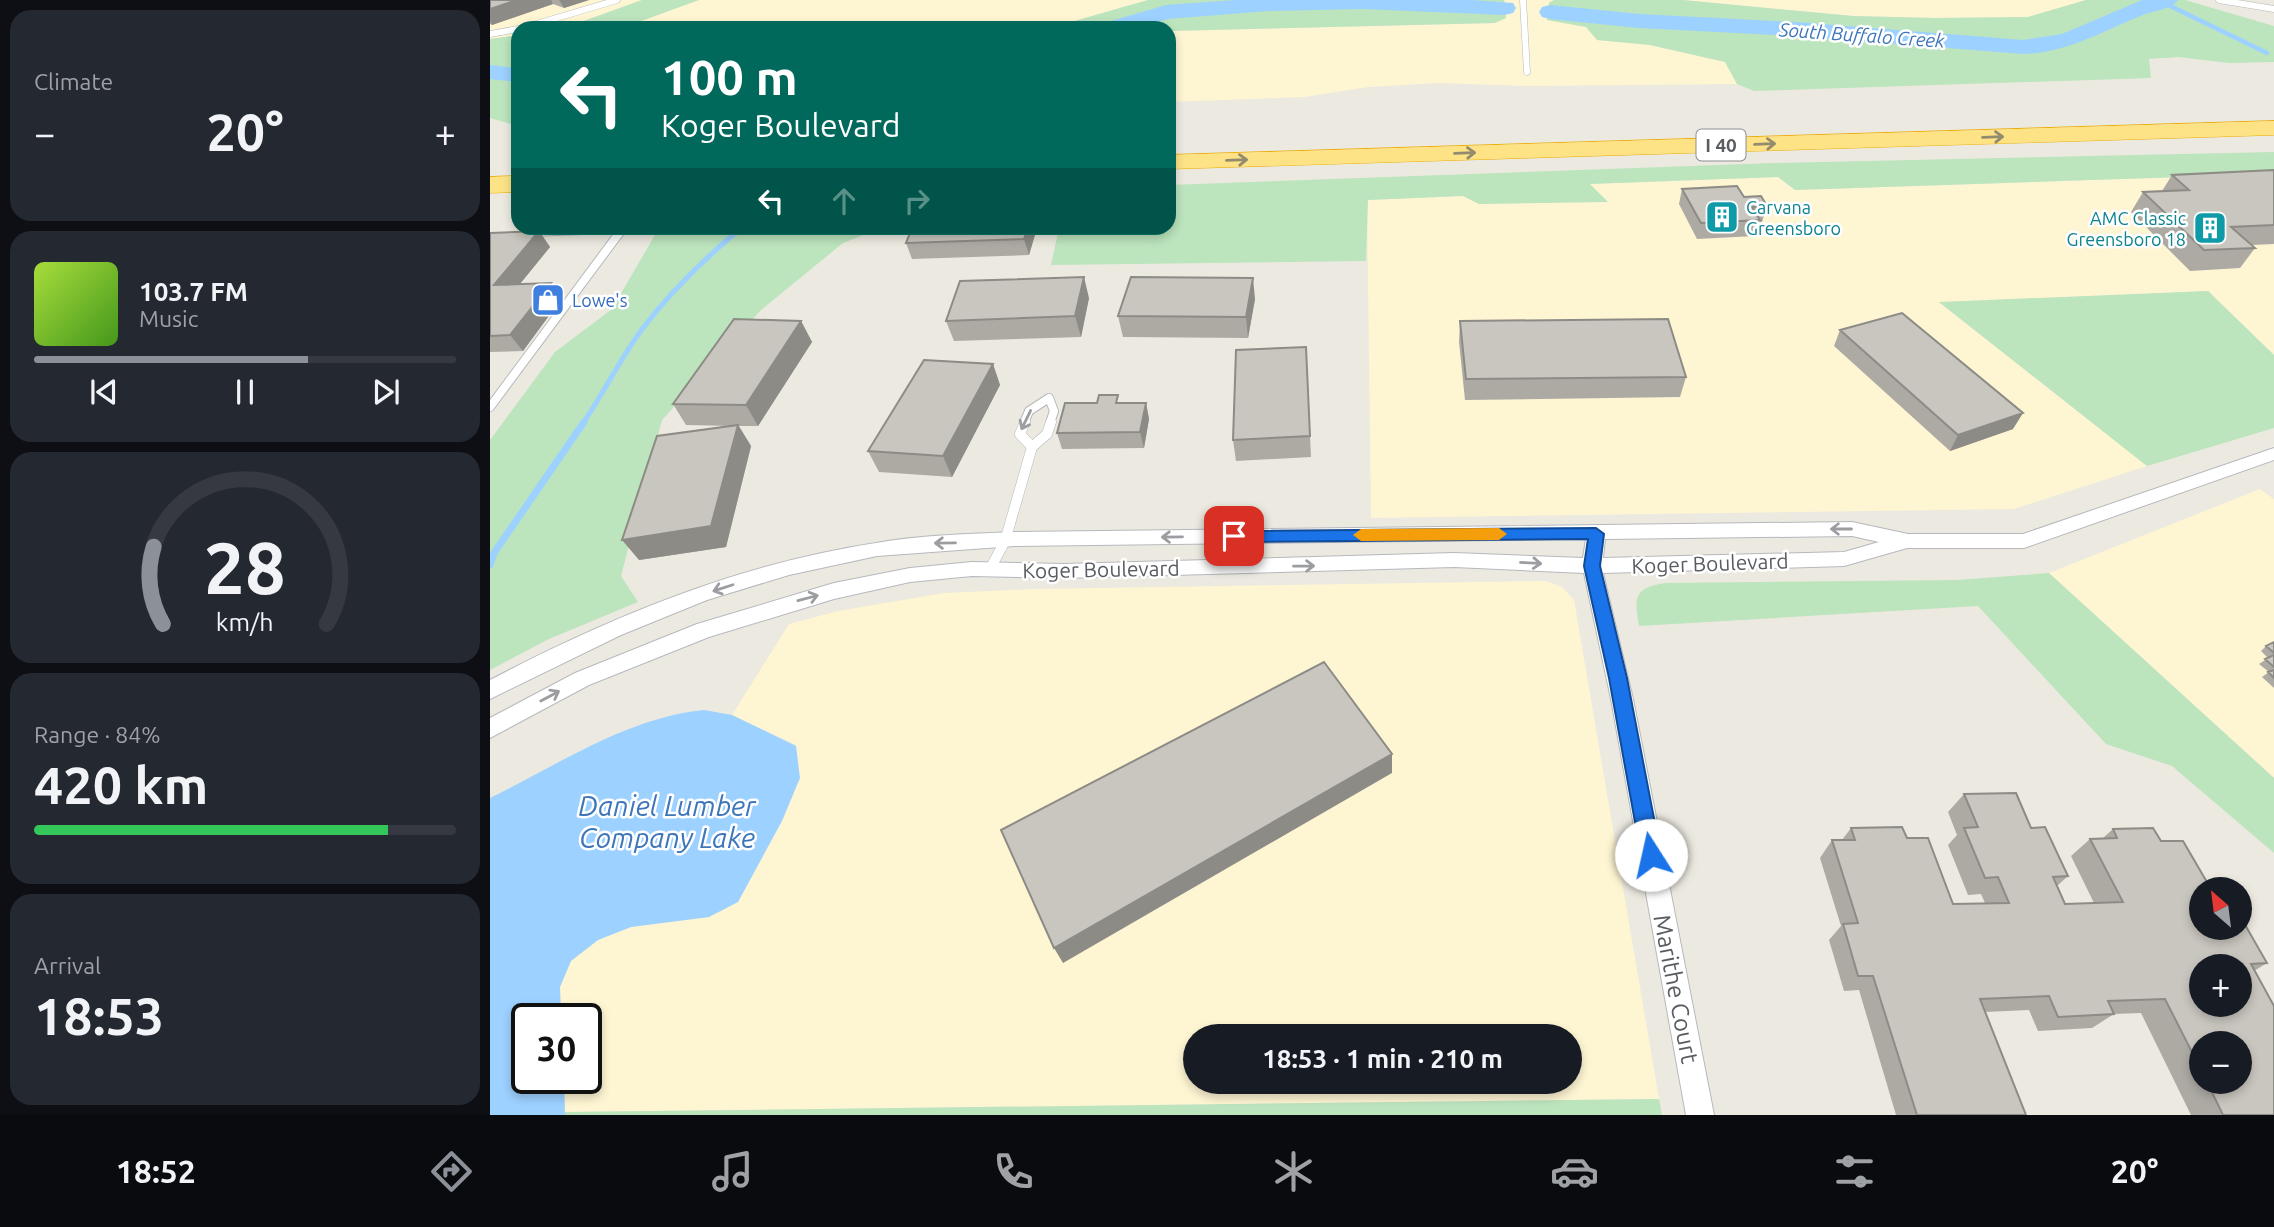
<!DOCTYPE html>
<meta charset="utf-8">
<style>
body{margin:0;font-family:Ubuntu,sans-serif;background:#242831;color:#f1f3f6;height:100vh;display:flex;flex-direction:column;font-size:26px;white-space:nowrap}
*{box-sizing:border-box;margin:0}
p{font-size:23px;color:#9ea1a6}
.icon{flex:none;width:38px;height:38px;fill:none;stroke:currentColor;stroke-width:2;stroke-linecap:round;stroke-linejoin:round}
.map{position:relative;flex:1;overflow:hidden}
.side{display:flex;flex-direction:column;gap:10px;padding:10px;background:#0d0f14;width:490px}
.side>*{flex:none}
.top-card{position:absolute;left:21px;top:21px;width:665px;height:214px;border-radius:21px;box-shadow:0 4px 10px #0003;background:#00695c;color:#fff;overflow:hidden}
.needle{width:46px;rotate:332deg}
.controls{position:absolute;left:1699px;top:877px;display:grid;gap:14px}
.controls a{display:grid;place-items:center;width:63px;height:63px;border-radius:50%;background:#171b24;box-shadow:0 4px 10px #0003;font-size:35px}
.speed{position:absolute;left:21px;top:1003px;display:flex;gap:14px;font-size:35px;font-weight:700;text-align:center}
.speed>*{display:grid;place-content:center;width:91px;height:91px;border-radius:50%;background:#171b24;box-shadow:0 4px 10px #0003;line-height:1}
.speed .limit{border:4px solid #111;border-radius:10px;background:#fff;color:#111}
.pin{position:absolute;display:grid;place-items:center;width:60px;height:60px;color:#fff;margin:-30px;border-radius:14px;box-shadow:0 4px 10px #0006}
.me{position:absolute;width:77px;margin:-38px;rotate:350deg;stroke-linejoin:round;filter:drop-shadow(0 0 5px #0008)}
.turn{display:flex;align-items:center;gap:24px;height:147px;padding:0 35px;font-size:32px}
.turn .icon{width:91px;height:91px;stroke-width:2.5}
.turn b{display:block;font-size:49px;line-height:60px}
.lanes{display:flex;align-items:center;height:66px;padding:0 35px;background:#0003;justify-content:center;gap:35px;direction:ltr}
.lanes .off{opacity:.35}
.big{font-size:52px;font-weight:700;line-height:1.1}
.side .card{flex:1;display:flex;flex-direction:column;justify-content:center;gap:10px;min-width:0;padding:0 24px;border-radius:21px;background:#242831}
.side .dial{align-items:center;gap:0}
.dial svg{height:182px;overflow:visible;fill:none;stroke:#363941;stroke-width:7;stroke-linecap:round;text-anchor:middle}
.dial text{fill:#f1f3f6;stroke:none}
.song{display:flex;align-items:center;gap:21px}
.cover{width:84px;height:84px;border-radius:10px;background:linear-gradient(135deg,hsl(80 70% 55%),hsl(100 70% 35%))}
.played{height:7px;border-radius:4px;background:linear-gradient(90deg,#8c9099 65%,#363941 65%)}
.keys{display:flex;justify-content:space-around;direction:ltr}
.heat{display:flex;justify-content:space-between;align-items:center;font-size:38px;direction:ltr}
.charge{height:10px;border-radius:5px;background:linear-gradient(90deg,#34c759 84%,#363941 0)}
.trip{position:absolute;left:693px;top:1024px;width:399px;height:70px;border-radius:35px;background:#171b24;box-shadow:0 4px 10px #0003;font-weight:700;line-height:70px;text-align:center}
.tab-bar{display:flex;height:112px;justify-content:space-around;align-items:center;background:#090b0e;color:#9ea1a6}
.tab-bar .icon{width:49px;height:49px}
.tab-bar .active{color:#8c9099}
.tab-bar b{font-size:32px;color:#f1f3f6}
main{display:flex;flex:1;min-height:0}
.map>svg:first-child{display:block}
.commercial{fill:#fef5d3;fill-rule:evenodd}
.green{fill:#bce4bd}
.water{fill:#9dd1ff}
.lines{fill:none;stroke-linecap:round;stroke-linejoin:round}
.stream-far2{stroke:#9dd1ff;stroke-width:4.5}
.stream-far1{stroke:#9dd1ff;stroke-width:5}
.stream{stroke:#9dd1ff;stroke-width:7}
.river{fill:#9dd1ff;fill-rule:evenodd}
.lane-far2-casing{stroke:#b6b8bd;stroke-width:7}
.lane-far1-casing{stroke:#b6b8bd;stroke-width:10}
.lane-casing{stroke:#b6b8bd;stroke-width:11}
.street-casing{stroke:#b6b8bd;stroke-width:2}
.highway-casing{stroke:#ecab00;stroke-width:1}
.lane-far2{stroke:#fff;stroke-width:6}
.lane-far1{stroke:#fff;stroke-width:8}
.lane{stroke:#fff;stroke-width:10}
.street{fill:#fff;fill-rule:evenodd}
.highway{fill:#fde386;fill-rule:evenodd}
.wall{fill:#adaaa4;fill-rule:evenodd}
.shaded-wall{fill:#8d8b86}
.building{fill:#c9c6bf;stroke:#8d8b86;stroke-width:2;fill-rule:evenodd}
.oneway{stroke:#928b6e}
.oneway2{stroke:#9b9da0}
.route{fill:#1a73e8;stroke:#114b97;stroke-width:2}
.slow{fill:#f59e0b}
.labels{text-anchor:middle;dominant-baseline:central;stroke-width:5;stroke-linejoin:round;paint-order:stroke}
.far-culture-label{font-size:18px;fill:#0d838f;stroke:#fff;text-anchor:start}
.far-shop-label{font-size:18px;fill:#366cbe;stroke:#fff;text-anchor:start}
.far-water-label{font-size:19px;font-style:italic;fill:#3e76b9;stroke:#fff}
.shield{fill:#fff;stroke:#8b8d90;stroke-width:2}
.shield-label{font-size:19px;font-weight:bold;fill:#595c61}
.street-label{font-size:21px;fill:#595c61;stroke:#fff}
.near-street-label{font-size:24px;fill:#595c61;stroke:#fff}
.near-water-label{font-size:28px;font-style:italic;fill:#3e76b9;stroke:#fff}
</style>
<main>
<section class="side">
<div class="card"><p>Climate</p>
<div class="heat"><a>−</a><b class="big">20°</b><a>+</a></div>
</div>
<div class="card">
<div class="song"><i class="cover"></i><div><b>103.7 FM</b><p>Music</p></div></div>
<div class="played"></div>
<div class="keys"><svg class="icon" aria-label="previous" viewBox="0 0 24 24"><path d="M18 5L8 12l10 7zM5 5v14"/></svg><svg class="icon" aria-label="pause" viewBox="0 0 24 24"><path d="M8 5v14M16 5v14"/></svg><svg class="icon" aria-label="next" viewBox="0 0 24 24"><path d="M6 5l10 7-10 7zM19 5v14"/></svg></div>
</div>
<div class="card dial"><svg viewBox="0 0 100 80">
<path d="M14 69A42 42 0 1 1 86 69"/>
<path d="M14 69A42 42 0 0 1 10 35" stroke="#8c9099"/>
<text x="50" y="56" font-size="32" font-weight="700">28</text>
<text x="50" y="72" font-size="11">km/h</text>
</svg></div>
<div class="card"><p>Range · 84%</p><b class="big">420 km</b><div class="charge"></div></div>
<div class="card"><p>Arrival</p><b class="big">18:53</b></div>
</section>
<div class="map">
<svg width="1784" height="1115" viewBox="0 0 1784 1115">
<rect width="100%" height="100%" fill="#eceae0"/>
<path class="commercial" d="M0 0H152L90 22 64 28H28V35L0 39Z
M209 0H658L560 28H132Z
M1014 0H1064L1059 3 1057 20 1096 27 1107 40 1160 45 1235 62 1247 84 1038 86 949 83 879 87 814 97 679 102V31L1005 23 1016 3Z
M1193 0H1596L1538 17 1445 18 1363 16Z
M1784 174V355L1718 291 1450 303 1657 466 1524 509 881 518 877 200 973 196 989 204 1117 201 1099 184 1288 177 1305 190Z
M1770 489 1784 499V778L1559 573Z
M1056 581 1072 587 1084 600 1169 1099 75 1112 74 1078H96V1018H71L70 987 81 961 108 940 141 927 219 917 306 745 242 715 299 624 348 611 454 593 546 589ZM705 1036H1080V1082H705Z"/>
<path class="green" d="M152 0H209L132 28H64L91 22Z
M658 0H1014L1016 18 1005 23 679 31V28H560Z
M1064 0H1193L1363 16 1445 18 1538 17 1596 0H1695L1784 26V62L1739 63 1688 57 1659 59 1661 78 1264 91 1247 84 1235 62 1160 45 1107 40 1096 27 1057 20 1059 3Z
M28 35V126L0 118V39Z
M1784 152V174L1305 190 1288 177 1100 184 1118 202 989 204 973 196 878 200 876 261 561 265 569 228H679V185L1284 163Z
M169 228H391L353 243 271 310 172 420 131 576 148 602 59 639 0 670V440L65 352 122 309Z
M1718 291 1784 355V428L1657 466 1449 302Z
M1559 573 1784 778V853L1682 766 1616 744 1488 606 1149 626C1144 597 1144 588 1175 583L1467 580Z
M1169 1099 1172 1115H75V1112Z"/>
<path class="water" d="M214 710 242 715 306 746 310 778 292 821 248 902 219 917 141 927 108 940 81 961 70 987 71 1018H37V1078H74L75 1115H0V798C70 764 136 718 214 710Z"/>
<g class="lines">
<path class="stream-far2" d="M1670 1 1777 53"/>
<path class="stream-far1" d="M93 423C113 394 129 361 150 332 179 293 214 259 251 228"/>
<path class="stream" d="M0 565 4 553 94 422"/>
<path class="river" d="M745 0H982L1023 3 1026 8 1023 13 1015 15 872 9 778 11 678 19 646 28H611L614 23 676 5Z
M1652 0H1688C1682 9 1663 11 1653 15 1613 31 1577 53 1533 54L1307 36 1149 28 1060 19 1052 17 1049 12 1052 7 1060 5 1149 14 1307 22 1533 40 1572 34Z
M0 65 28 68V82L0 79Z"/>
<defs>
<path id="lane-far2" d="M1033 0 1037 72
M1729 0 1784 9
M33 28 127 0
M0 34 28 29"/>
<path id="lane-far1" d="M0 407 130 232 121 229 38 232
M534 423 539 411 559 398 564 411 560 423"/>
<path id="lane" d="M535 422 530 434 542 447
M542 447 557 434 561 422
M500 569 515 541 542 447"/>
<path id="street" d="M1784 448V460L1534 548H1417L1354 566 1113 573 1143 699 1224 1115H1196L1121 699 1094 573 964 567 574 578 482 576 420 582 344 599 219 637 99 685 0 738V718L85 673 207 624 344 583 420 568 482 562 574 564 964 553 1093 558 1096 539 524 546 387 556 299 575 217 600 131 635 0 699V680C122 616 249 564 386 543 431 535 478 534 524 532L1362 522 1418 534H1533ZM1362 536 1389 542 1354 552 1113 558 1115 539Z"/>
<path id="highway" d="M1784 121V135L679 169V155Z
M28 176V192L0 193V177Z"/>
</defs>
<use href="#lane-far2" class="lane-far2-casing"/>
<use href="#lane-far1" class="lane-far1-casing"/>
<use href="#lane" class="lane-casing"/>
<use href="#street" class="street-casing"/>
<use href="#highway" class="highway-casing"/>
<use href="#lane-far2" class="lane-far2"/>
<use href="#lane-far1" class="lane-far1"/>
<use href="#lane" class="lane"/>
<use href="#street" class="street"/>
<use href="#highway" class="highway"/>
</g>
<path class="wall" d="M0 0H99L74 8 63 4 2 25 0 24Z
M1784 170V244L1762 245 1765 248 1750 268 1700 271 1641 212 1653 192 1672 191 1682 175Z
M1192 189 1254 197 1277 206 1272 222H1269L1265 236 1207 239 1189 204Z
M547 228 539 255 422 259 416 243Z
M49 231 60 247 30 284 61 283 72 298 33 351 0 352V233Z
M599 298 591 337 464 341 456 321Z
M765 299 758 338 633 337 628 316Z
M311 321 322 342 268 426H249L261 446 236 547 149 560 242 426 196 425 183 404Z
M970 321 1196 377 1190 397 975 400 969 342Z
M1350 330 1523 429 1460 451 1344 346Z
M503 364 510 385 462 477 389 472 378 451Z
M817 368 821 457 746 461 743 440Z
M630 403H656L659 419 654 448 572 449 567 433Z
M1784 642V688L1772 677 1779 672 1769 664 1778 658 1771 651 1776 646Z
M1474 794 1541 828 1578 876 1567 886 1575 904 1604 903 1581 856 1600 839 1613 838 1623 829 1712 928 1777 963 1764 971 1784 1115H1701L1651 1013 1624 1014 1602 1028 1548 1031 1539 1010 1495 1012 1536 1115H1406L1369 990 1354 991 1339 940 1351 926 1330 858 1342 840H1352L1361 828 1417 838 1463 904 1495 903 1491 894 1478 895 1458 845 1467 835 1458 812ZM1712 1043 1750 1082H1712Z"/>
<path class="shaded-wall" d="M27 0H61L63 4 2 25 0 21V9Z
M69 0H99L74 8Z
M538 228H547L539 255 534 239Z
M49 231 60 247 16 301 4 285Z
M594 277 599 298 591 337 585 316Z
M763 278 765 299 758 338 756 317Z
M61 283 72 298 33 351 20 335Z
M311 321 322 342 268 426 256 405Z
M503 364 510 385 462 477 453 456Z
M656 403 659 419 654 448 650 432Z
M1533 413 1523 429 1460 451 1468 435Z
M248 425 261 446 236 547 149 560 132 540Z
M902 754V773L573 963 564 948Z"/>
<path class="building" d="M0 0H27L0 9Z
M1784 170V225L1741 227 1765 248 1714 250 1653 192 1699 190 1682 175Z
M1247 186 1254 197 1271 196 1277 206 1262 207 1270 220 1211 223 1192 189Z
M422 228H538L534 239 416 243Z
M49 231 4 285 61 283 20 335 0 336V233Z
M594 277 585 316 456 321 470 281Z
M641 277 763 278 756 317 628 316Z
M1412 313 1533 413 1468 435 1350 330Z
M244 319 311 321 256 405 183 404Z
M1178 319 1196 377 976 379 970 321Z
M816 347 820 436 743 440 746 350Z
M434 360 503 364 453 456 378 451Z
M609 395H628L626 403H656L650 432 567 433 575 403H607Z
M248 425 221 526 132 540 167 436Z
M1784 642V653L1776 646Z
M1784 655V667L1775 659Z
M834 662 902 754 564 948 511 830Z
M1784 670V678L1778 672Z
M1526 793 1541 828 1555 827 1578 876 1563 877 1575 904 1633 902 1600 839 1627 838 1623 829 1663 828 1671 841H1693L1721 889H1712V928H1750V923H1754L1777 963 1761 964 1784 1006V1115H1733L1717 1082H1750V1043H1712V1072L1675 999 1618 1001 1624 1014 1568 1017 1559 996 1490 999 1536 1115H1427L1383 976H1368L1353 924 1368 923 1342 840H1365L1361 828 1412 827 1417 838H1438L1463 904 1519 903 1508 877 1495 878 1474 828 1488 827 1474 794ZM1712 966H1750V1004H1712Z"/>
<defs><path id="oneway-shaft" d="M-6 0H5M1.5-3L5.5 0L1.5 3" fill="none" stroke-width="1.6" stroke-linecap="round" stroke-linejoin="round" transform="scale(1.75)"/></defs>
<g class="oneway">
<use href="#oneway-shaft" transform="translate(1503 137) rotate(-2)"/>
<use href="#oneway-shaft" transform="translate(1275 144) rotate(-2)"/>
<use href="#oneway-shaft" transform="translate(975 153) rotate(-2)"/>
<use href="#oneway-shaft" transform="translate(747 160) rotate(-2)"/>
</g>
<g class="oneway2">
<use href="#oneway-shaft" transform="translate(536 420) rotate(116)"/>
<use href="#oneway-shaft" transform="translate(1351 529) rotate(180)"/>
<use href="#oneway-shaft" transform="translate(682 537) rotate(179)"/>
<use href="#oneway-shaft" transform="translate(455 543) rotate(179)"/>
<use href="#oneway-shaft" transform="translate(1041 563) rotate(3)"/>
<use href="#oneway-shaft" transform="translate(814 566) rotate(-1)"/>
<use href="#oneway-shaft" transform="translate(233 588) rotate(162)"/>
<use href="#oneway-shaft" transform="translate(318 598) rotate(-15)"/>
<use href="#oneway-shaft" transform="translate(60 696) rotate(-28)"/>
</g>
<path class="route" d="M1106 528 1114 534 1110 566 1137 678 1171 855 1168 862 1161 864 1154 862 1151 855 1119 678 1094 566 1098 539 744 542 736 536 744 531Z"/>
<path class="slow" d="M1009 528 1017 534 1009 540 871 541 863 535 871 529Z"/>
<defs>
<symbol id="building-square" viewBox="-11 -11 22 22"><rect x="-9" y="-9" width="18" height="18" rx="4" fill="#0f9aa8" stroke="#fff"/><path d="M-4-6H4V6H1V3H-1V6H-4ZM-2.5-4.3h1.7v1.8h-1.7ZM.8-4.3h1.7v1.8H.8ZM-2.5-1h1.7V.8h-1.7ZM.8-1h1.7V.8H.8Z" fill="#fff"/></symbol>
<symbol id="shop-square" viewBox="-11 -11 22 22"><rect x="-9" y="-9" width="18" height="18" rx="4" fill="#3f7fe0" stroke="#fff"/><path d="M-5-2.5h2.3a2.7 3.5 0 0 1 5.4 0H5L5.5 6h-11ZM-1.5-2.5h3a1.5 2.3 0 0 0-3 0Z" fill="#fff"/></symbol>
</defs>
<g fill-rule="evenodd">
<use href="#building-square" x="1213" y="198" width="38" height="38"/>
<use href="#building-square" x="1701" y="209" width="38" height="38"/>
<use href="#shop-square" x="39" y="281" width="38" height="38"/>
</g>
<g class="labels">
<g class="far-culture-label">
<text x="1256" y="207">Carvana<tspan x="1256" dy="21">Greensboro</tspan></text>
<text x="1696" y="218" text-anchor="end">AMC Classic<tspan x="1696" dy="21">Greensboro 18</tspan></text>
</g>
<g class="far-shop-label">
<text x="82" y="300">Lowe's</text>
</g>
<g class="far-water-label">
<text transform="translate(1372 35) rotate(4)">South Buffalo Creek</text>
</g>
<rect class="shield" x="1206.5" y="129.5" width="49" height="31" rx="5"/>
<g class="shield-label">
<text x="1231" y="145">I 40</text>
</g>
<g class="street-label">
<text transform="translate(1220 563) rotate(-2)">Koger Boulevard</text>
<text transform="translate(611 569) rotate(-1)">Koger Boulevard</text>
</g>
<g class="near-street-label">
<text transform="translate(1186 989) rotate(79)">Marithe Court</text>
</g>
<g class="near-water-label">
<text x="177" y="805">Daniel Lumber<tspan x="177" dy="32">Company Lake</tspan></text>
</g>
</g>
</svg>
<div class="controls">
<a><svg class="needle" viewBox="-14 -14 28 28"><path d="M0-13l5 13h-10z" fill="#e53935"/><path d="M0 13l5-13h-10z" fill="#9ea1a6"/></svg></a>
<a>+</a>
<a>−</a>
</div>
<div class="speed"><div class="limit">30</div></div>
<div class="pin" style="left:744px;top:536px;background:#d93025"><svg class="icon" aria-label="arrive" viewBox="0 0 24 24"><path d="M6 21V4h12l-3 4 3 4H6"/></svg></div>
<svg class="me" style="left:1161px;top:855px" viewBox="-20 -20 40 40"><circle r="19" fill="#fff"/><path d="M0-13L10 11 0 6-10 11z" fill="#1a73e8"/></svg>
<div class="trip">18:53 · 1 min · 210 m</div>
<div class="top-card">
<div class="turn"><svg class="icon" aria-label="left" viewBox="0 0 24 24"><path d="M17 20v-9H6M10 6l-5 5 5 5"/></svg><div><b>100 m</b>Koger Boulevard</div></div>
<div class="lanes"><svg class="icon" aria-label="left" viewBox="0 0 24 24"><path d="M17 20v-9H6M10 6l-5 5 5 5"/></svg><svg class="icon off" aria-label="ahead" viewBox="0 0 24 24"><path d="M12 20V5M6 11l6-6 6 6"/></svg><svg class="icon off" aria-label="right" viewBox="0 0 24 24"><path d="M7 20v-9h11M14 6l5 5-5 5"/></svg></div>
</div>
</div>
</main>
<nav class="tab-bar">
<b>18:52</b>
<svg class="icon active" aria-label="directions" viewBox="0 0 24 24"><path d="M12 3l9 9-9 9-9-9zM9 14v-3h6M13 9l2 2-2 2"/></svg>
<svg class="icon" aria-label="music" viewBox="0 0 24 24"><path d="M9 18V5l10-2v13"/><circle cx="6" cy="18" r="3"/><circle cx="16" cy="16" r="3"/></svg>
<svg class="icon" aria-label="phone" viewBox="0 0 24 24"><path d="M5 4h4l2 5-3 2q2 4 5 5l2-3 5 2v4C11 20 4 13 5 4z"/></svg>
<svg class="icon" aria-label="climate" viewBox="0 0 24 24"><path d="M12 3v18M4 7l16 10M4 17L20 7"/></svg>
<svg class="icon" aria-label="car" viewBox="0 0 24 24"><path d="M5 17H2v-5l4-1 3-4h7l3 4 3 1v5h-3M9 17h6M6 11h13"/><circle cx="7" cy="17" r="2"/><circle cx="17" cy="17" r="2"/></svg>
<svg class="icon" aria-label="filters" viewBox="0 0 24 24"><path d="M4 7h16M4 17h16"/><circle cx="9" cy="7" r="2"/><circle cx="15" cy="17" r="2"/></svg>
<b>20°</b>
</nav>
